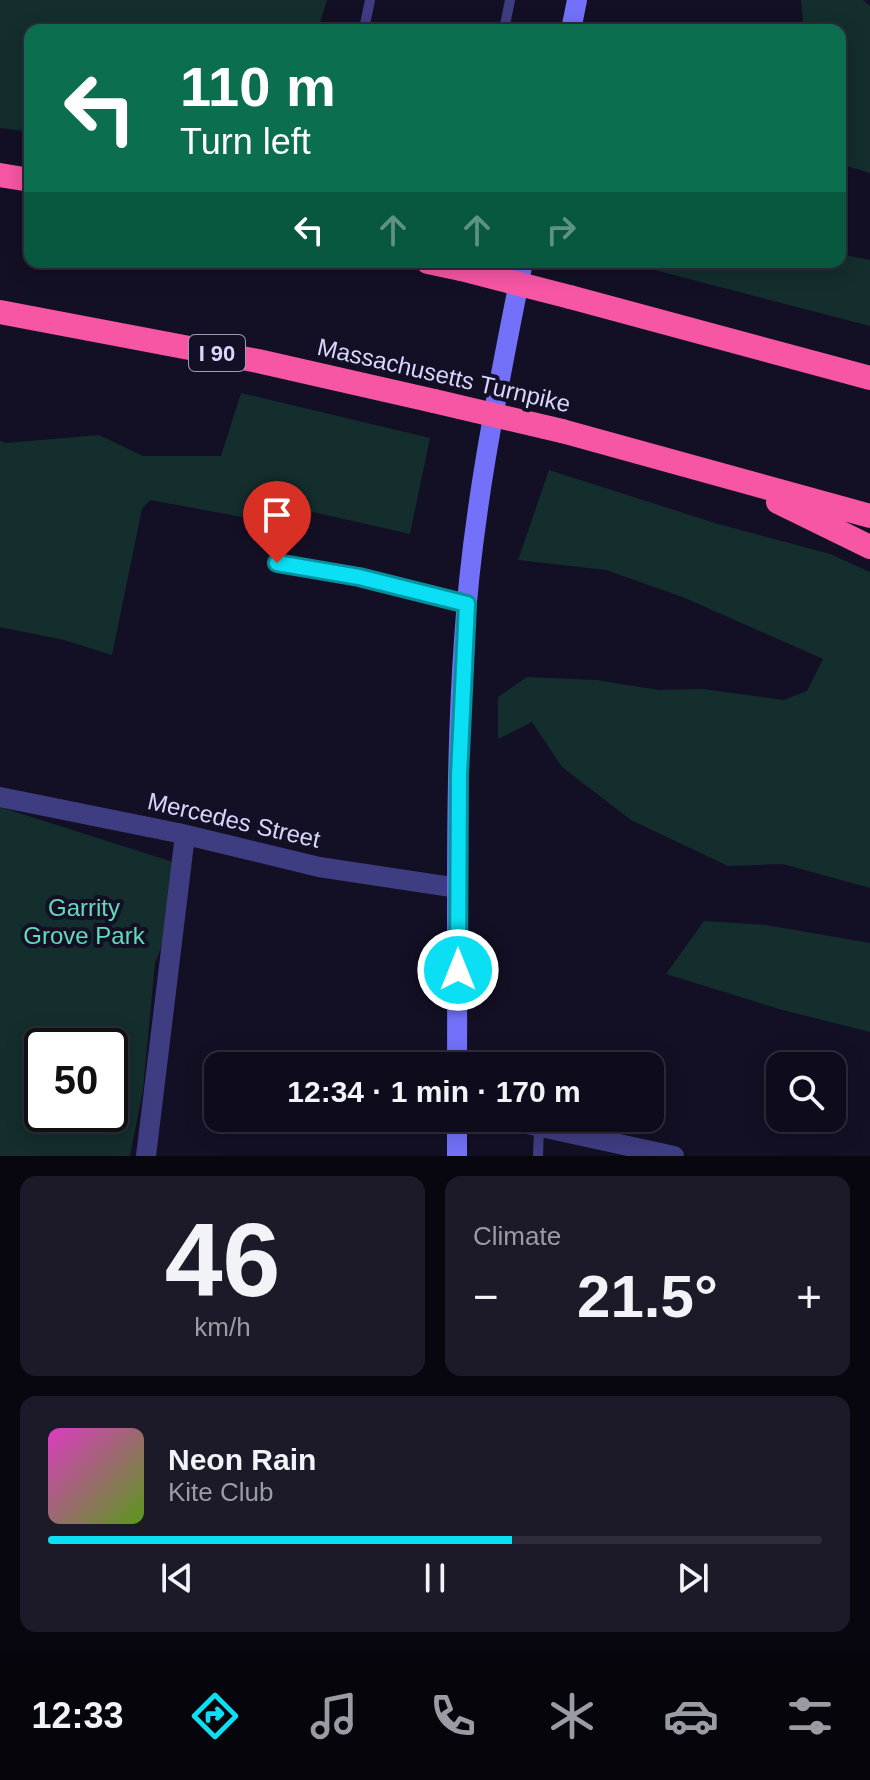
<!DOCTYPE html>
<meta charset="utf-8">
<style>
body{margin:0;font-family:Helvetica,sans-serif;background:#1c1a29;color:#f1f3f6;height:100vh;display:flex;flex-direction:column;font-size:30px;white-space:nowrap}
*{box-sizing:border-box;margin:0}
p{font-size:26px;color:#9b9ba3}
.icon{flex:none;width:44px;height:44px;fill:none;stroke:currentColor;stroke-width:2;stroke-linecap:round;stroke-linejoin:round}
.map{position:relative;height:1156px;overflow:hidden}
.side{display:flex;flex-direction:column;gap:20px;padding:20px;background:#08070f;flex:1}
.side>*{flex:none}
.guide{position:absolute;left:24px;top:24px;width:822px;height:244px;border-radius:16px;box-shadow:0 4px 20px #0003,0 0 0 2px #2e2c3b;background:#0b6e4f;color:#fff;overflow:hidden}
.fabs{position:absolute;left:766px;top:1052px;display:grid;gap:16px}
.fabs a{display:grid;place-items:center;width:80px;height:80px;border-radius:16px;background:#0e0c1c;box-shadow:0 4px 20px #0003,0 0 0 2px #2e2c3b;font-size:40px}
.speed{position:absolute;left:24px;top:1028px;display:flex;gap:16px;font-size:40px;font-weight:700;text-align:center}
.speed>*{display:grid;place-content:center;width:104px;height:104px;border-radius:50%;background:#0e0c1c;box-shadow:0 4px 20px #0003,0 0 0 2px #2e2c3b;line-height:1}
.speed .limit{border:4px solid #111;border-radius:12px;background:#fff;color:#111}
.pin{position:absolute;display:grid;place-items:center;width:68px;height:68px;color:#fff;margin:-82px -34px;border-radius:50% 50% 50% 0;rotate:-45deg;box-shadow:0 0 8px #0007}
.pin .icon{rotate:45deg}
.me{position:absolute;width:88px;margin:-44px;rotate:0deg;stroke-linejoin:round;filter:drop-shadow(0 0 6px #0008)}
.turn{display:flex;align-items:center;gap:28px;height:168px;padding:0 24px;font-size:36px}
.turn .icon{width:104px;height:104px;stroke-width:2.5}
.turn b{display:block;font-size:56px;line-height:68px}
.lanes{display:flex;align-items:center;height:76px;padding:0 24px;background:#0003;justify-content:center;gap:40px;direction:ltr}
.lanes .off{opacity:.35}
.big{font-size:60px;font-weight:600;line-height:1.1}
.side .card{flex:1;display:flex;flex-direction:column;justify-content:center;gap:12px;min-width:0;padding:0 28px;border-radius:16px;background:#1c1a29}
.side .dial{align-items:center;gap:0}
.dial b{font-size:104px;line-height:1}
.song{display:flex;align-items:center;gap:24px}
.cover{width:96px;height:96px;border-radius:12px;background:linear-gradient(135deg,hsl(310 70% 55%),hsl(90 70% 35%))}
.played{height:8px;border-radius:4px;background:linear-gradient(90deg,#0bdff4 60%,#2e2c3b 60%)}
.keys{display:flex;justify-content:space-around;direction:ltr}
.heat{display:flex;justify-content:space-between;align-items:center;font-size:44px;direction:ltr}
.side .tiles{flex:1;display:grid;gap:20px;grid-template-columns:1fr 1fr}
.card:last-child{grid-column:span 2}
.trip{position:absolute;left:204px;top:1052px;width:460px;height:80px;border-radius:16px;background:#0e0c1c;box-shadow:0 4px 20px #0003,0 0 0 2px #2e2c3b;font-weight:600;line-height:80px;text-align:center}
.menu{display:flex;height:128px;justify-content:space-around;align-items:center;background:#06050b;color:#9b9ba3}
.menu .icon{width:56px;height:56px}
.menu .selected{color:#0bdff4}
.menu b{font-size:36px;color:#f1f3f6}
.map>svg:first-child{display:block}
.green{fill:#132e2d;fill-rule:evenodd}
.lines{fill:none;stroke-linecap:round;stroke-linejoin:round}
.lane{stroke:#3f3d82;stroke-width:10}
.street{stroke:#3f3d82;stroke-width:20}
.secondary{stroke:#7371f9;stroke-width:20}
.highway{stroke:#f756a5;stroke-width:24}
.highway-bridge{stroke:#f756a5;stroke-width:24}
.route-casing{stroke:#07919f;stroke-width:20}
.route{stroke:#0bdff4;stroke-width:14}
.labels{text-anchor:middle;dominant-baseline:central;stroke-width:8;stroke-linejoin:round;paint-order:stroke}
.shield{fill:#131025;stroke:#9e9abc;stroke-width:2}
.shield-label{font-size:22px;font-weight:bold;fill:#dad5fd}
.street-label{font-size:24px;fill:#dad5fd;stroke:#131025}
.park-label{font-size:24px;fill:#64dabc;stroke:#131025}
</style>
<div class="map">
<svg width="870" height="1156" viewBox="0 0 870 1156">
<rect width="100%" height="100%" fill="#131025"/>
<path class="green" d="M0 0H327L318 30H30V132L0 128Z
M801 0H863L870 6V173L840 164V30H804Z
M840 254 870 260V326L624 262H840Z
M241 393 430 438 410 534 313 512 302 528 150 500 142 509 112 655 64 640 0 627V441L6 443 99 435 143 456H221Z
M549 470 718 524 830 554 870 572V888L783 864 728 866 631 820 562 767 532 722 498 739V697L527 677 596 680 659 690 703 689 784 700 807 691 823 659 685 598 606 570 518 560Z
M0 807 192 868 155 963 143 1090 130 1156H0ZM42 1046H110V1114H42Z
M704 921 766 925 870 943V1032L779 1009 666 974Z"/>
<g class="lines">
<path class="lane" d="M368 30 364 29 370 0
M504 30 510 0
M277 563 359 577 467 604
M538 1156 539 1127"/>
<path class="street" d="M0 797 178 833 319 867 458 888
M500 1118 674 1156
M146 1156 185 835"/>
<path class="secondary" d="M571 30 577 0
M457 1066C458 924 454 782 464 640 472 513 498 387 523 262
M457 1156V1118"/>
<path class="highway" d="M0 175 30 180
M428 262 461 269
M570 297 870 378
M0 312 258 361 434 401
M562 431 870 516
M778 502 870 547"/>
<path class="highway-bridge" d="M461 269 570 297
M434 401 562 431"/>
</g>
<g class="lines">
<defs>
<path id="route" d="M277 563 359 577 467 604 459 775 458 970"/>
</defs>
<use href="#route" class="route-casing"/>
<use href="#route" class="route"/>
</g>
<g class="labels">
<rect class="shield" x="189" y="335" width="56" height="36" rx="6"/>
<g class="shield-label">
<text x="217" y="353">I 90</text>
</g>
<g class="street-label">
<text transform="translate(444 375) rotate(13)">Massachusetts Turnpike</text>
<text transform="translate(234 820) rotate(13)">Mercedes Street</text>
</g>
<g class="park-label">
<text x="84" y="907">Garrity<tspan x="84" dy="28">Grove Park</tspan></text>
</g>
</g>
</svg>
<div class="fabs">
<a><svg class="icon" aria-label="search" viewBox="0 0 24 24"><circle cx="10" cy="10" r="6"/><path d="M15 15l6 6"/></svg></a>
</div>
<div class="speed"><div class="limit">50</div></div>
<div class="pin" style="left:277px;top:563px;background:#d93025"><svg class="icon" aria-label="arrive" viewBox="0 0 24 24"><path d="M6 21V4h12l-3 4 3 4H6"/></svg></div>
<svg class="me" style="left:458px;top:970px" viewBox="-20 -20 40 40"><circle r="17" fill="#0bdff4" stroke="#fff" stroke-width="3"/><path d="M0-11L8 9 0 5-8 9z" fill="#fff"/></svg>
<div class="trip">12:34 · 1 min · 170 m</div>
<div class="guide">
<div class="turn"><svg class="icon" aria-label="left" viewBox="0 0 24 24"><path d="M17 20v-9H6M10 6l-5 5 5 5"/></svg><div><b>110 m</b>Turn left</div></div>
<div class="lanes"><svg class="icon" aria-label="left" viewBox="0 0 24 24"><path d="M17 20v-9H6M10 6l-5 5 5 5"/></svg><svg class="icon off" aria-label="ahead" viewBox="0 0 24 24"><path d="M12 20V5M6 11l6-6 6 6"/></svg><svg class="icon off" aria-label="ahead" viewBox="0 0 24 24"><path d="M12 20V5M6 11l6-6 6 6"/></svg><svg class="icon off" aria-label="right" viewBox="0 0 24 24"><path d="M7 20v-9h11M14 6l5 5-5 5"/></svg></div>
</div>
</div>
<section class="side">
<div class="tiles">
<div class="card dial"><b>46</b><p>km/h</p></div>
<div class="card"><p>Climate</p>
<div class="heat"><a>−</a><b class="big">21.5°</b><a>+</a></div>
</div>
<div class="card">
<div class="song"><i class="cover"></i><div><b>Neon Rain</b><p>Kite Club</p></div></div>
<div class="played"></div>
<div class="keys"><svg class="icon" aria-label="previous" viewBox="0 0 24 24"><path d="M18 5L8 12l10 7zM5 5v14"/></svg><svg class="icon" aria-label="pause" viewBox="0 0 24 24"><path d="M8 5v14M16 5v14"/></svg><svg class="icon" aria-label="next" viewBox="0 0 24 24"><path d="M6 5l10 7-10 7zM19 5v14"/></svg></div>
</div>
</div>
</section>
<nav class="menu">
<b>12:33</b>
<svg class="icon selected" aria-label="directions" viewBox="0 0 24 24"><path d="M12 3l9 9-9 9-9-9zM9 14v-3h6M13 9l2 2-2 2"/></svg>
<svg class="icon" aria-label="music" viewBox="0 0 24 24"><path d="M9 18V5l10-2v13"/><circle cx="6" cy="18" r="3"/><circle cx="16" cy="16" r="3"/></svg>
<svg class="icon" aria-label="phone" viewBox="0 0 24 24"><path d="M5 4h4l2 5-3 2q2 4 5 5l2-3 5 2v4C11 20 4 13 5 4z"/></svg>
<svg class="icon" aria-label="climate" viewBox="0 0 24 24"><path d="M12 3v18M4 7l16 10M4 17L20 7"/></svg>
<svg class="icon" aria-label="car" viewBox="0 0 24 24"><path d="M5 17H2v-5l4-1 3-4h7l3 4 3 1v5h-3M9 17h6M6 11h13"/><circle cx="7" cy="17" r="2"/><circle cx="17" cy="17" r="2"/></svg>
<svg class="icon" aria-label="filters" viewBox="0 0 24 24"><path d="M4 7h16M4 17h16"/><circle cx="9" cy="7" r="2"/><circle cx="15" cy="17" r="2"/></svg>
</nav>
